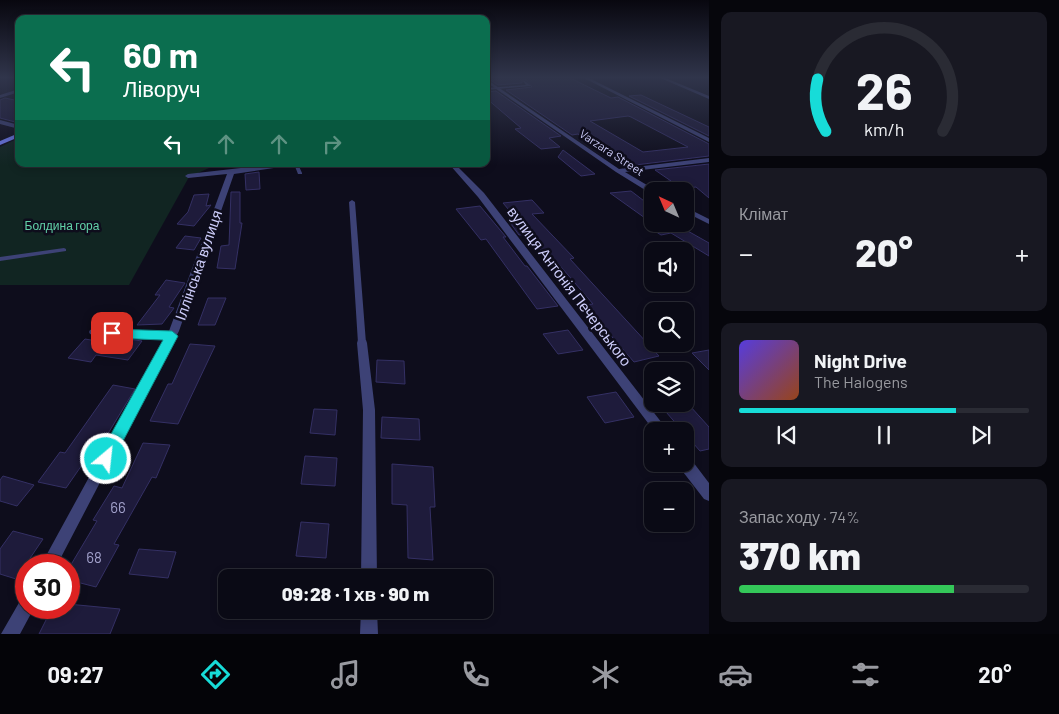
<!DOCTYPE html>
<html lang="uk">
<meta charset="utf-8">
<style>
body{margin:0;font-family:Barlow,sans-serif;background:#181822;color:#f1f3f6;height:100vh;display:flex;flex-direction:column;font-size:19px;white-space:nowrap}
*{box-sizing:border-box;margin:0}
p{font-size:16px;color:#999aa0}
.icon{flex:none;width:28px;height:28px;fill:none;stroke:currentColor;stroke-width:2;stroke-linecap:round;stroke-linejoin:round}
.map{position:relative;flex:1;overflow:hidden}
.side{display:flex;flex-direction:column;gap:12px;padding:12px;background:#06060c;width:350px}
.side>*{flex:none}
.hud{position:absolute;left:15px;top:15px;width:475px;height:152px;border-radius:10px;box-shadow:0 2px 8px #0003,0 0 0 1px #2a2b34;background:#0b6e4f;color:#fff;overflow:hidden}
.needle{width:32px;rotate:316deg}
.buttons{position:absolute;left:644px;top:182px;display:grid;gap:10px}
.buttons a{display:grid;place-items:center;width:50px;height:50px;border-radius:10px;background:#0a0a15;box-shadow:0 2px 8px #0003,0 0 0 1px #2a2b34;font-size:25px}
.speed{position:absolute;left:15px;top:554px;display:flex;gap:10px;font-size:25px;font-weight:700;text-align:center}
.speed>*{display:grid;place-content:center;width:65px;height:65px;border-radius:50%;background:#0a0a15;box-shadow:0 2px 8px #0003,0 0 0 1px #2a2b34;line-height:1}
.speed .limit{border:8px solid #d22;background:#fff;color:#111}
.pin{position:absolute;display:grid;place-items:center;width:42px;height:42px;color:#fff;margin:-21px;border-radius:10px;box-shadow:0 2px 8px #0006}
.me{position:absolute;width:55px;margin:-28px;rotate:28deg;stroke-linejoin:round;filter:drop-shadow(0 0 4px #0008)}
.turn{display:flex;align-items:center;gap:18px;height:105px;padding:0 25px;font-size:22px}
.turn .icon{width:65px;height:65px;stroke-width:2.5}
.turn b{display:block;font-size:35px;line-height:42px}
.lanes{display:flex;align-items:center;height:48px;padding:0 25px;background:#0003;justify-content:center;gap:25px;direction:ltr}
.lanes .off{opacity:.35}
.big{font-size:38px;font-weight:800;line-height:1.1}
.side .card{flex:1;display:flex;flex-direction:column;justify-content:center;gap:8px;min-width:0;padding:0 18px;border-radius:10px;background:#181822}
.side .dial{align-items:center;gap:0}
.dial svg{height:130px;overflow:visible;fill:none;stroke:#2a2b34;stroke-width:7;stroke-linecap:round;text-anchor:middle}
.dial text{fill:#f1f3f6;stroke:none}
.song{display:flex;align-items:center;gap:15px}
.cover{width:60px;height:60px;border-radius:8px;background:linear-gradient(135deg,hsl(250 70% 55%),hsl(20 70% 35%))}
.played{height:5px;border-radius:2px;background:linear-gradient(90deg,#17dcd8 75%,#2a2b34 75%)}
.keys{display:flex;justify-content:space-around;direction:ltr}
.heat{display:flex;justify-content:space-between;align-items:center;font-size:28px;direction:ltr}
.charge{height:8px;border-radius:4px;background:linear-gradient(90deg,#34c759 74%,#2a2b34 0)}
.trip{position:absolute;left:218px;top:569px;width:275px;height:50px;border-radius:10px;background:#0a0a15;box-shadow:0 2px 8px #0003,0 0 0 1px #2a2b34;font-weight:800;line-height:50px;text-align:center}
.dock{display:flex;height:80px;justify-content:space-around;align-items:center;background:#040408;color:#999aa0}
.dock .icon{width:35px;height:35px}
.dock .selected{color:#17dcd8}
.dock b{font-size:22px;color:#f1f3f6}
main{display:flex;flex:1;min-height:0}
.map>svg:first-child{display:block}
.green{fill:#112522}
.building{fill:#1e1b3b;stroke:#343064;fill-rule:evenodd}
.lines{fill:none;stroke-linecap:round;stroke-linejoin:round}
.service{fill:#3d4276;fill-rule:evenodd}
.minor{fill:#3d4276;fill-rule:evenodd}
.secondary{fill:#6e7bf0;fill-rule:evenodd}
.route{fill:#17dcd8;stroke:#0f8f8c}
.labels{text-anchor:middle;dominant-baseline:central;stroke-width:5;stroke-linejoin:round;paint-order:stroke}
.far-street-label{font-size:12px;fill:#cdcdfa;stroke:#0e0d1c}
.far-park-label{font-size:12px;fill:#62d1a8;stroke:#0e0d1c}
.street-label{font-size:15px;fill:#cdcdfa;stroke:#0e0d1c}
.near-number-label{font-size:15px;fill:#a1a0ca}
</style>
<main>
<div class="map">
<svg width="709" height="634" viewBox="0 0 709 634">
<rect width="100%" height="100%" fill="#0e0d1c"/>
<path class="green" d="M19 138V164H218L189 177 129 285H0V147Z"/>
<path class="building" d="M486 77H568L611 98 618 97 709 144V156L627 166 578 134 572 135 506 90 532 87 526 80H522V83L498 85ZM628 116 631 117 688 147 643 152 590 121Z
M496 91 561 136 549 138 560 147 541 149 515 129 521 128 486 98V92Z
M641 95 709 127V136L629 96Z
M5 98 19 101V123L0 118V100Z
M563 150 595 174 581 176 558 157Z
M709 164V198L696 187 673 190 660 182 671 181 655 170Z
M259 172 260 189 246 190 245 174Z
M631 191 652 207V223L610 193Z
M231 192H240V223H242L235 269 217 268 221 246 229 245Z
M209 194 206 206 211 205 194 226 177 224 188 212 194 195Z
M532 200 544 213 532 214 574 258 570 259 659 356 634 362 584 305 593 304 556 261 551 262 528 234 519 235 511 224 520 223 503 203Z
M480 206 506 237H503L525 266H527L558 306 537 309 486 239 481 240 456 209Z
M644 224H691L692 228 686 230 709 243V256L671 233 661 235Z
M185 236 201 238 194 250 176 248Z
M166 280 185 283 169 307 174 308 162 324 137 325 160 295H155Z
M208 298H226L215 325H198Z
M568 330 583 350 558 354 543 334Z
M120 338 142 341 128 360 96 355 91 362 68 358 85 339 115 344Z
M190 344 215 346 178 424 150 421 168 384H172Z
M709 350V370L692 353Z
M377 360 404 361 405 384 376 382Z
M113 385 135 389 98 450 93 449 66 488 38 482 60 452 65 453Z
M616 392 634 417 605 423 587 397Z
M690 406 709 427V449L700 451 666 412Z
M314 409 337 410 335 435 310 433Z
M382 417 419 419 420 440 381 438Z
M143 443 170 445 156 478 152 477 114 544 119 545 96 587 69 580V568L97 521 93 520 114 486 122 488Z
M305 456 337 458 335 486 301 484Z
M392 464 433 467 435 507H430L433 560 408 558 407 505 392 504Z
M3 476 34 485 17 506 0 501V480Z
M301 522 329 524 326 558 296 556Z
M13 531 43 539 16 579 0 574V549Z
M139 549 176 552 168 578 129 574Z
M69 604 78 605 120 609 110 634H39L52 608H69Z"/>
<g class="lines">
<path class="service" d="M523 81H525L531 86 486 90V88L526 85Z
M294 164H298L302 173V174H298Z
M352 200 355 202 366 343 365 345H359L358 343 349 202Z
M64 248 66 249V251L0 261V257Z
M93 329 172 333 175 334 176 336 175 338 172 339 93 335 90 334 89 332 90 330Z"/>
<path class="minor" d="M582 77H587L709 138V142Z
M658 77H663L709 96V99Z
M486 79 619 169 709 158V162L625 172 657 191 650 193 616 172 486 82Z
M19 89V92L0 98V95Z
M0 120 19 125V129L0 124Z
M275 164H290L287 166 234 174 179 331 57 565H41L169 331 227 174 188 178 185 176 188 174Z
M449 164H455L484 193 665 427 667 431H654L478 197Z
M685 207 709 219V224L685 212Z
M362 339 366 340 367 343 375 410 377 578H361L363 410 357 343 358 340Z
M685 457 690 458 709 483V501L704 499 680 468 679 464H685Z
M26 599V608H34L20 634H1L20 601Z
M361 610H377L378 634H360Z"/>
<path class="secondary" d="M19 133V137L0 145V141Z"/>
</g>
<linearGradient id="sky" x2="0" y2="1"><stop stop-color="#08070f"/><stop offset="0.47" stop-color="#30354b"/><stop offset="1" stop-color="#30354b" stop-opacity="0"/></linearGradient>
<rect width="709" height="165" fill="url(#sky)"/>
<path class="route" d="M112 329 172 331 178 336 111 464 106 466 100 464 98 459 100 454 163 340 112 338 106 333Z"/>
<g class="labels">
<g class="far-street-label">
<text transform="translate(612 152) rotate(33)">Varzara Street</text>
</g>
<g class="far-park-label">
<text x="62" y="225">Болдина гора</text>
</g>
<g class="street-label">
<text transform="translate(198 265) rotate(-71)">Іллінська вулиця</text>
<text transform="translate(570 286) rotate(53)">вулиця Антонія Печерського</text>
</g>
<g class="near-number-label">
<text x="118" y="507">66</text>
<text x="94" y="557">68</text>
</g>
</g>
</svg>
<div class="buttons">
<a><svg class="needle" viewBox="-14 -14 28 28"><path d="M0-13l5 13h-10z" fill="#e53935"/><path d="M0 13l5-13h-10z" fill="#999aa0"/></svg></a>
<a><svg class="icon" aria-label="sound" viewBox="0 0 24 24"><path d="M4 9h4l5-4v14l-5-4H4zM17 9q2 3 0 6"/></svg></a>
<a><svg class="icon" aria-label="search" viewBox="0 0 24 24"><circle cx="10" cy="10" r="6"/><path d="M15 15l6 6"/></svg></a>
<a><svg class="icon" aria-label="layers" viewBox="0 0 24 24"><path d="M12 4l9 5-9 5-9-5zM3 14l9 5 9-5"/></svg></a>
<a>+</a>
<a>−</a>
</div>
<div class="speed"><div class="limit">30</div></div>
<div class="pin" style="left:112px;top:333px;background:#d93025"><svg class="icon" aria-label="arrive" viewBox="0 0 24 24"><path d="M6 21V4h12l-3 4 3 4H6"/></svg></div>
<svg class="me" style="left:106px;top:459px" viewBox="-20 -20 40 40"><circle r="17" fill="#17dcd8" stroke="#fff" stroke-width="3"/><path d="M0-11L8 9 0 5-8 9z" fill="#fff"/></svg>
<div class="trip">09:28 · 1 хв · 90 m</div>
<div class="hud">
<div class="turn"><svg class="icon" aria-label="left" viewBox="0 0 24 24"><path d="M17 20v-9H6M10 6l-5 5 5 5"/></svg><div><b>60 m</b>Ліворуч</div></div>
<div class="lanes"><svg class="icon" aria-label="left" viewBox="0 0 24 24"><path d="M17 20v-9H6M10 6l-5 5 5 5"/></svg><svg class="icon off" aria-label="ahead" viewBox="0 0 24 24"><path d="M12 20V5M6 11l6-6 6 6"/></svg><svg class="icon off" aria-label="ahead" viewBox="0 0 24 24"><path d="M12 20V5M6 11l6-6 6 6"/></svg><svg class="icon off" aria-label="right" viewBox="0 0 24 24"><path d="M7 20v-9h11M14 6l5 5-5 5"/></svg></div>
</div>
</div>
<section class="side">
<div class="card dial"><svg viewBox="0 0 100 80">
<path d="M14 69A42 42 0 1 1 86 69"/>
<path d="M14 69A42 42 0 0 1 9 37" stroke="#17dcd8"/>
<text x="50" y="56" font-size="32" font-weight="700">26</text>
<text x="50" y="72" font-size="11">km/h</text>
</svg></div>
<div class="card"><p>Клімат</p>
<div class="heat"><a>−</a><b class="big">20°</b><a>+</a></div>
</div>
<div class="card">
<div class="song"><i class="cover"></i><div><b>Night Drive</b><p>The Halogens</p></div></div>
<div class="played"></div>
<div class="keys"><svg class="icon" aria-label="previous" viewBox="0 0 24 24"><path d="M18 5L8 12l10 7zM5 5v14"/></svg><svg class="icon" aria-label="pause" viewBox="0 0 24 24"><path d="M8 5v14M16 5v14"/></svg><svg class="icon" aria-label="next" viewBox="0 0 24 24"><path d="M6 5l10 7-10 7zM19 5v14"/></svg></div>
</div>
<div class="card"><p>Запас ходу · 74%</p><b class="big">370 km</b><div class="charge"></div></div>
</section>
</main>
<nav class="dock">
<b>09:27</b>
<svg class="icon selected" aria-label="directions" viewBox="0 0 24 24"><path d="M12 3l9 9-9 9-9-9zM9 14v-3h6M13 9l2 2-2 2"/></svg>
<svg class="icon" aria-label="music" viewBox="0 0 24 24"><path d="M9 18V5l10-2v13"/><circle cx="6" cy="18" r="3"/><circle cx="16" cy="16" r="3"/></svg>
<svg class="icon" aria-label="phone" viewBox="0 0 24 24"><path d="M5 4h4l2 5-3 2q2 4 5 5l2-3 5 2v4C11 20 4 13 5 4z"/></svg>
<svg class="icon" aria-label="climate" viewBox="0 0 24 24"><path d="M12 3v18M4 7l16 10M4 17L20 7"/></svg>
<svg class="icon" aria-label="car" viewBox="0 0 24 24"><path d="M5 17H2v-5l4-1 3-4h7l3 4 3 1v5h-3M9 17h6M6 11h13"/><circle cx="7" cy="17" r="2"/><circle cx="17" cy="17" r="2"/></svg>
<svg class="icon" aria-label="filters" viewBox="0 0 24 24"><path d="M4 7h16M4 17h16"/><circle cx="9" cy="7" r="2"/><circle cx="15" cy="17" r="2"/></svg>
<b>20°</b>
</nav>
